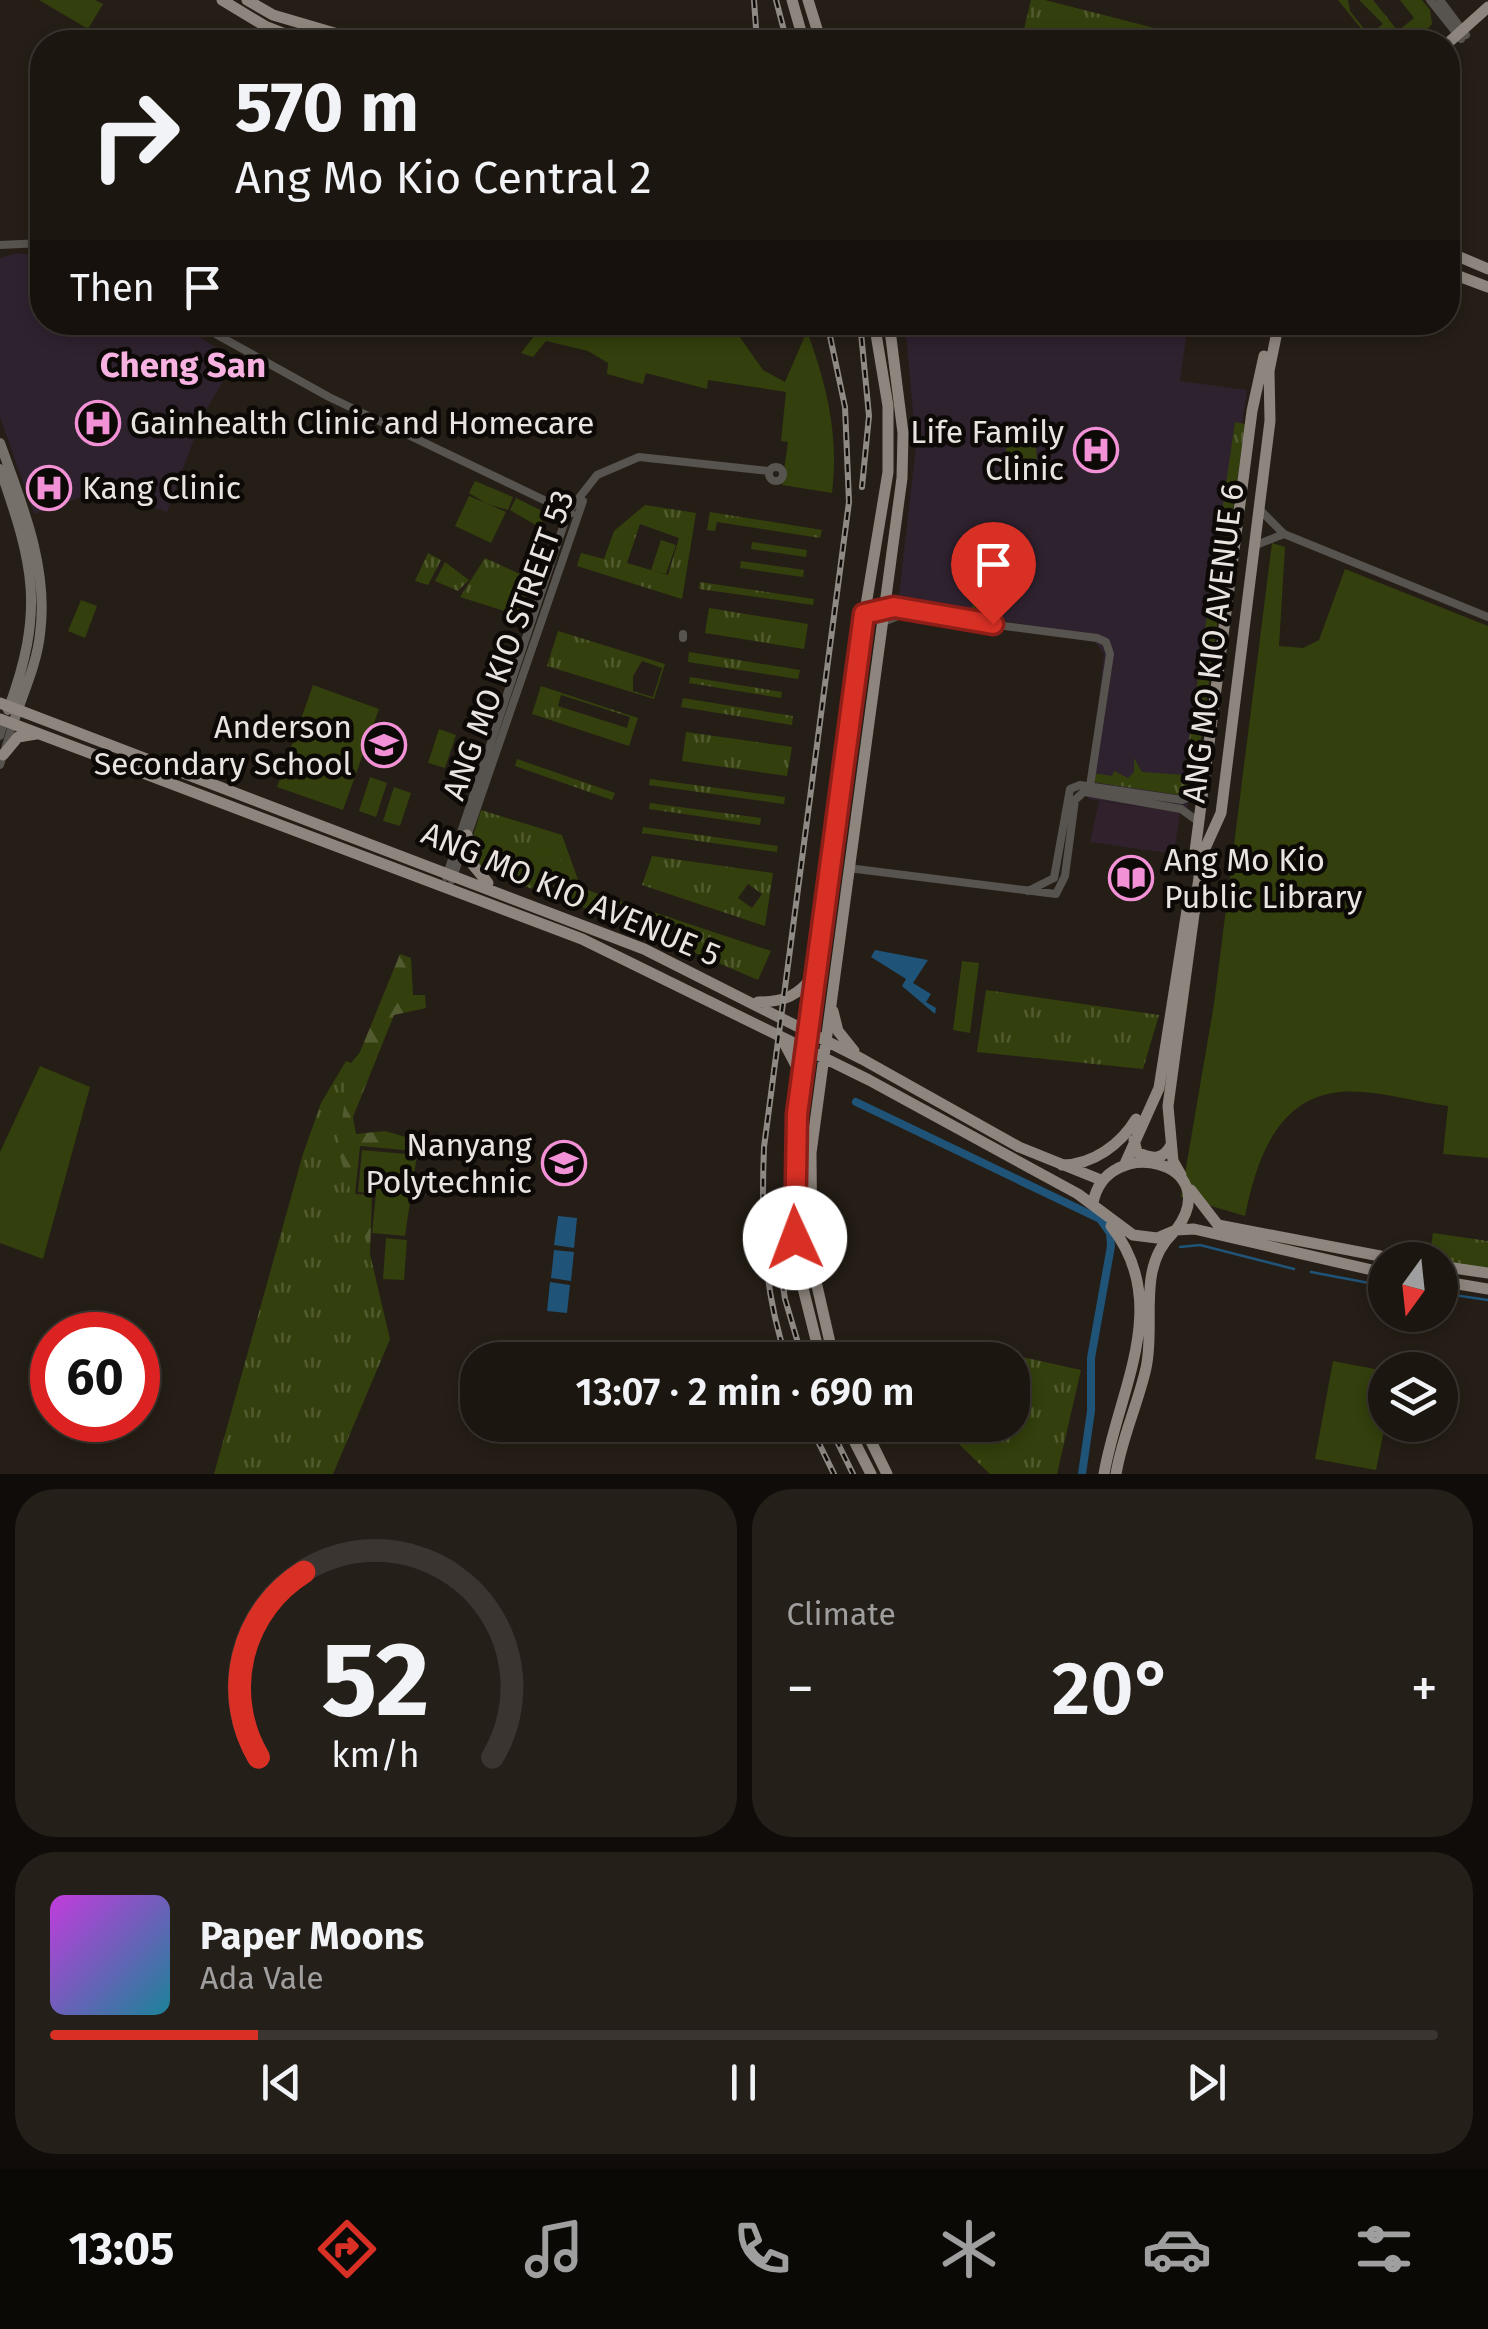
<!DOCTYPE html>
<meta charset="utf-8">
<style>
body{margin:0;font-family:"Fira Sans",sans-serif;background:#251f19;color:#f1f3f6;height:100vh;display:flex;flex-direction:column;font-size:38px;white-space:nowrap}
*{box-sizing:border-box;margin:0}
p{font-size:32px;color:#a09f9f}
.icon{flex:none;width:55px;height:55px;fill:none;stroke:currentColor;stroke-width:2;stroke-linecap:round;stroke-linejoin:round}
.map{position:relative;height:1474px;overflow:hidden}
.panel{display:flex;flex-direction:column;gap:15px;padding:15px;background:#0f0c09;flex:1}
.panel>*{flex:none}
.guide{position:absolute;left:30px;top:30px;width:1430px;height:305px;border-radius:40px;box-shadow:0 5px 15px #0003,0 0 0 2px #3a3530;background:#1c1610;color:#f1f3f6;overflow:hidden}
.needle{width:65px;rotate:195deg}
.buttons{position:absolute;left:1368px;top:1242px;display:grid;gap:20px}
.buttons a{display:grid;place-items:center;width:90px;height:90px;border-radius:50%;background:#1c1610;box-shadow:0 5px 15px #0003,0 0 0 2px #3a3530;font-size:50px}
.speed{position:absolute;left:30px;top:1312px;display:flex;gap:20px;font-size:50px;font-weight:700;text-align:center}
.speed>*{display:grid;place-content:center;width:130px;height:130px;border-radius:50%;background:#1c1610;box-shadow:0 5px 15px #0003,0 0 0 2px #3a3530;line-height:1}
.speed .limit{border:15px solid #d22;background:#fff;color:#111}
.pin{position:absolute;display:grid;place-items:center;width:85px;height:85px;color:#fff;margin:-102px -42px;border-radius:50% 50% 50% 0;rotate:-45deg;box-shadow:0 0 10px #0007}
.pin .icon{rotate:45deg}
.me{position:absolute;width:110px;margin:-55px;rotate:358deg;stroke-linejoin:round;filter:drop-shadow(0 0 8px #0008)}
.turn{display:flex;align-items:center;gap:35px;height:210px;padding:0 40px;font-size:45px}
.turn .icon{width:130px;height:130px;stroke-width:2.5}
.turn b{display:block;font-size:70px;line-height:85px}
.then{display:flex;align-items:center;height:95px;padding:0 40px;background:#0003;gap:20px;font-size:38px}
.big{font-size:75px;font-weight:600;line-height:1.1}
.panel .tile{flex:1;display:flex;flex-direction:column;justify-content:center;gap:15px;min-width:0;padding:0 35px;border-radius:40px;background:#251f19}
.panel .dial{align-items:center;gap:0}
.dial svg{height:260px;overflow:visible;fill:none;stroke:#3a3530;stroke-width:7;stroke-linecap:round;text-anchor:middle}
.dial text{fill:#f1f3f6;stroke:none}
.song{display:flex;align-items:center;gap:30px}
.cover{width:120px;height:120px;border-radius:15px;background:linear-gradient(135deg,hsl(290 70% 55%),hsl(190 70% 35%))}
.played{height:10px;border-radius:5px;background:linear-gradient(90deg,#d93025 15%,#3a3530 15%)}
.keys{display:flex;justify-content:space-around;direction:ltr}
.heat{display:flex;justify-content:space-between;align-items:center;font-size:55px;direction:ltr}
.panel .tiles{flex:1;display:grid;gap:15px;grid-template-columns:1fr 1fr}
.tile:last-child{grid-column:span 2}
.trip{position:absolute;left:460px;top:1342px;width:570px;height:100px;border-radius:40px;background:#1c1610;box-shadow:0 5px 15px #0003,0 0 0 2px #3a3530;font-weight:600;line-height:100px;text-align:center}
.tab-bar{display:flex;height:160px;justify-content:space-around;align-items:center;background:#0b0906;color:#a09f9f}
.tab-bar .icon{width:70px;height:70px}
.tab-bar .current{color:#d93025}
.tab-bar b{font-size:45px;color:#f1f3f6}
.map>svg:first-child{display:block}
.commercial{fill:#2e222f}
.medical{fill:#30212c}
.grass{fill:url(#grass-tufts);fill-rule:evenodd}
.forest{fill:url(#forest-firs)}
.green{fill:#333f0c}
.water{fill:#1f5378}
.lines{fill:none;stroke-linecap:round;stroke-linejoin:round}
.stream{stroke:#1f5378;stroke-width:2.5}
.canal{stroke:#1f5378;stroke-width:8}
.minor{stroke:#57534f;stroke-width:8}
.secondary{stroke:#76706a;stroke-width:10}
.primary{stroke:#8e867e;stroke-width:11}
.rail-casing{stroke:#908a84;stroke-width:6}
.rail{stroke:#0c0906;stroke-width:2.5;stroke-dasharray:8;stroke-linecap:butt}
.route-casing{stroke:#8d1f18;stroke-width:25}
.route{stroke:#d93025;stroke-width:18}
.labels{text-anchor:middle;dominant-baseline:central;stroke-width:9;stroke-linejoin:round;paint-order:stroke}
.poi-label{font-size:32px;fill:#e9e4df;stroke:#0c0906;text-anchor:start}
.street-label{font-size:32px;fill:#e9e4df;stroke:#0c0906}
.neighbourhood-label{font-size:35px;font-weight:bold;fill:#f7b2e1;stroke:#0c0906}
</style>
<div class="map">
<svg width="1488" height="1474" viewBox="0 0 1488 1474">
<defs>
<pattern id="grass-tufts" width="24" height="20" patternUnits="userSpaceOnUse" patternTransform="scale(2.5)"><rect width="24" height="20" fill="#333f0c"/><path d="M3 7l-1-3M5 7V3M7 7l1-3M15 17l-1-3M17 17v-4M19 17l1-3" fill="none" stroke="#515b2f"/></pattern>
<pattern id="forest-firs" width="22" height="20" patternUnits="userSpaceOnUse" patternTransform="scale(2.5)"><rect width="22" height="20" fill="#333f0c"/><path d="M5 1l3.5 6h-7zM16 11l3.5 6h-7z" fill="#515b2f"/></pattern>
</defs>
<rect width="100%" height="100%" fill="#251e16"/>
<path class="commercial" d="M17 253 42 256V322L175 323 236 359 202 417 167 512 101 490 34 514 0 417V258Z
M905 323H1188L1180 381 1247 390 1187 813 1088 799 1104 654 1095 642 1047 628 898 604 916 446Z"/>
<path class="medical" d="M1099 801 1180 812 1174 854 1090 842Z"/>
<path class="grass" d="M1031 0H1045L1209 42H1093L1033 28 1029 42H1021Z
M1338 0H1348L1350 11 1369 35 1383 24 1359 0H1373L1398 31 1414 18 1400 0H1422L1430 10 1432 24 1416 42H1372Z
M1235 422 1245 424 1194 789 1186 796 1093 782V773L1112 776 1114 771 1128 778 1134 772V758L1142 772 1184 775Z
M475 481 513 497 508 510 487 504 469 493Z
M516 498 546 513 539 527 510 510Z
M645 505 696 513 682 599 577 566 581 553 604 559 614 531ZM640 524 679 538 668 575 627 563Z
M710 512 822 530 820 538 717 522 715 531 707 530Z
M752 542 807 550 806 557 751 549Z
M428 553 441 560 428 585 415 581Z
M485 558 522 575 530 569 534 572 520 616 460 597Z
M741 561 804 570 803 577 740 568Z
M445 562 469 580 458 591 435 581Z
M991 575 1004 577 998 621 971 616 973 598 988 590Z
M700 582 814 599 813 605 699 589Z
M709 608 808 624 804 649 705 633Z
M558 631 665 664 654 699 547 666ZM642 661 662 668 653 697 633 691V676Z
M689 652 800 670 798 679 688 662Z
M690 677 782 692 781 698 689 683Z
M541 686 638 718 629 746 532 714ZM561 695 630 717 627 728 558 706Z
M683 698 793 716 792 725 681 707Z
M686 732 792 747 787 776 682 761Z
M517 759 615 793 612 800 515 766Z
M650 779 785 797 784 804 649 785Z
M650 803 761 818 760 825 649 809Z
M481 810 562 835 581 888 771 951 758 980 623 922 478 869 473 836Z
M643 827 778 846 777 852 642 833Z
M652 856 773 873 765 926 642 885ZM748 884 762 894 752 908 738 898Z
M986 990 1159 1015 1143 1069 977 1052Z
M371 1039 341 1131 390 1339 333 1474H214L303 1154 321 1103 346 1061 351 1063Z
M1433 1233 1488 1241V1268L1429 1260Z
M1022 1357 1081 1370 1057 1474H990L939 1425H1012L1013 1360Z"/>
<path class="forest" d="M400 954 411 958 413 995H425L426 1008 394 1015 353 1117 356 1134 385 1131 416 1140 415 1151 360 1146 355 1194 372 1195 370 1254 338 1150 347 1084Z"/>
<path class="green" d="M39 0H95L103 4 88 29Z
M545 322 730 323 763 370 785 382 807 331C827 386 839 434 832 493L782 485 788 442 781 441 786 392 708 380 707 389 646 373 643 384 607 374 608 363 588 351 546 341 533 357 521 353Z
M1008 438 1036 442 1037 467 1004 462Z
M469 496 506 512 491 543 455 526Z
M661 540 676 545 666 574 651 570Z
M1272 543 1285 547 1279 646 1303 648 1319 640 1345 569 1488 626V1158L1443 1154 1448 1106C1415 1102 1373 1089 1340 1092 1276 1098 1256 1162 1245 1216L1181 1197 1214 1004Z
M81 600 97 606 85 638 68 631Z
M313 685 379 709 343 810 277 787Z
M439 729 456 735 445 768 428 763Z
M370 777 387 783 376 817 359 811Z
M394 787 411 793 400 826 383 821Z
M549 849 556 852 567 874 551 881 536 877 533 870 537 855Z
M962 961 979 963 970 1033 953 1030Z
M40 1066 90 1087 43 1259 0 1243V1152Z
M362 1150 417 1155 405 1236 372 1233 376 1194 358 1192Z
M386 1238 407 1240 404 1280 383 1279Z
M1333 1361 1385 1371V1425L1376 1470 1315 1459Z"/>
<path class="water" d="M875 950 928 960 913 983 931 994 926 1002 936 1008 935 1014 902 986 906 979 871 957Z
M558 1216 577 1218 574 1248 554 1245Z
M554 1250 574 1252 571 1281 551 1278Z
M550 1282 570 1285 567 1313 547 1311Z"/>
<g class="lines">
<path class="stream" d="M1180 1247 1200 1245 1294 1269
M1311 1272 1385 1286
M1105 1276 1108 1272
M1440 1293 1488 1300"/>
<path class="canal" d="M856 1102 1100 1219 1110 1233 1111 1246 1091 1358V1411L1082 1474"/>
<path class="minor" d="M1430 0 1461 39
M1440 0 1466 35
M265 26V42
M0 245 42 243
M194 322 329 397 571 513
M1267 322 1270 331
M769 474a7 7 0 1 1 14 0a7 7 0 1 1-14 0Z
M1260 510 1284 534 1488 617
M1256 545 1284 534
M864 614 888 607 914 609
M683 638V634
M0 736 5 720
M0 765 13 723
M1085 792 1181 809 1199 822
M848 868 1056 894 1065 876 1075 800 1090 786 1110 654 1106 642 1097 638 905 613 881 623
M446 877 568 512 597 475 639 457 769 471
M452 880 583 501
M1028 891 1054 878 1070 789 1080 785 1182 800 1204 791"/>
<path class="secondary" d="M0 443C22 504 49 568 40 634 37 663 24 691 15 718
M0 469C34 566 45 610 8 710"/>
<path class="primary" d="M222 0 265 26 306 42
M247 0 273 15 365 42
M792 0 804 42
M808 0 821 42
M1448 43 1488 7
M1448 252 1488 269
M1448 272 1488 287
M0 703 644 949 862 1059 1019 1147 1101 1180
M0 719 582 939 869 1080 1078 1194 1133 1235 1157 1238 1176 1230C1227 1161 1106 1133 1093 1203
M3 755 18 737 36 734
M467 835 473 865 488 883
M1193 867 1252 411 1264 356
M758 1002C784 1002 798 996 814 975
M833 1011 838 1031 854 1051
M781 1037 800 1073
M1134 1140 1137 1152C1151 1159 1163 1161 1171 1145
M1062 1165C1093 1165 1121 1144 1136 1119
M1124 1166 1159 1088 1187 910
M1181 1175 1173 1161 1168 1106 1202 855 1221 813 1270 421 1269 371 1279 322
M1191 1190 1218 1225 1401 1260
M1176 1230 1194 1229 1385 1273
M1440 1266 1488 1273
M1440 1281 1488 1289
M821 1360 795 1256 794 1146 866 605 888 472V406L874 322
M834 1360 812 1264 811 1153 902 478 903 433 889 322
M846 1425 871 1474
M863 1425 887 1474
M1104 1474C1118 1391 1173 1304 1111 1226
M1116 1474C1122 1437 1138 1404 1146 1368 1156 1323 1136 1268 1173 1233"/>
<defs>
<path id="rail" d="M754 0 757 42
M776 0 787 42
M860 322 869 416 862 487
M778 1251 785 1299 803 1360
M787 1360C763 1290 761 1220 764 1147L849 502 845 407 827 322
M810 1425 834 1474
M829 1425 853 1474"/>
</defs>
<use href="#rail" class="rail-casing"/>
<use href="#rail" class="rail"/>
</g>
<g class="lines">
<defs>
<path id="route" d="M795 1238 797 1114 864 614 894 607 993 624"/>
</defs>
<use href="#route" class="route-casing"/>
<use href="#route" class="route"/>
</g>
<defs>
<symbol id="hospital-ring" viewBox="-11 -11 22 22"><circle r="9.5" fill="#0c0906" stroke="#f391d6" stroke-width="1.5"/><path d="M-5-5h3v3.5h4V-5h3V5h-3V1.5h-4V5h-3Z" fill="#f391d6"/></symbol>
<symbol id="school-ring" viewBox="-11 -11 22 22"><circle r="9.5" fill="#0c0906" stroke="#f391d6" stroke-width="1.5"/><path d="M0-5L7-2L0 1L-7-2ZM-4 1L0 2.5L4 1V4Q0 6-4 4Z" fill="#f391d6"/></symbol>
<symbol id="library-ring" viewBox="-11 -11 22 22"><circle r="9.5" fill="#0c0906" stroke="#f391d6" stroke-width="1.5"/><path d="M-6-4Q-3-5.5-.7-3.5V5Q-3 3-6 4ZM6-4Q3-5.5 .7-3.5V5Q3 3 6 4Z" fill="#f391d6"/></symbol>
<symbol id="university-ring" viewBox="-11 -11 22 22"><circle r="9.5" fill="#0c0906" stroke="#f391d6" stroke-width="1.5"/><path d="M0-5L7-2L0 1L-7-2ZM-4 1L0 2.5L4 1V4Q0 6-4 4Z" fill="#f391d6"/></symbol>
</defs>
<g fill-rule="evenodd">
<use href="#hospital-ring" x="73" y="398" width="50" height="50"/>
<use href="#hospital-ring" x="1071" y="425" width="50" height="50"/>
<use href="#hospital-ring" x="24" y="463" width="50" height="50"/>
<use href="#school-ring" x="359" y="720" width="50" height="50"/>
<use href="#library-ring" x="1106" y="853" width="50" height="50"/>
<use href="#university-ring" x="539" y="1138" width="50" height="50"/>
</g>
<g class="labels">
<g class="poi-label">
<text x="130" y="423">Gainhealth Clinic and Homecare</text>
<text x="1064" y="432" text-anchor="end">Life Family<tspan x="1064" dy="37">Clinic</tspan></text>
<text x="82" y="488">Kang Clinic</text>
<text x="352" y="727" text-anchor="end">Anderson<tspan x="352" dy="37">Secondary School</tspan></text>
<text x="1164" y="860">Ang Mo Kio<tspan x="1164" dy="37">Public Library</tspan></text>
<text x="532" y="1145" text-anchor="end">Nanyang<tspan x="532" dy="37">Polytechnic</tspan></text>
</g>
<g class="street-label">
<text transform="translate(1213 643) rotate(-83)">ANG MO KIO AVENUE 6</text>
<text transform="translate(508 645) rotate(-70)">ANG MO KIO STREET 53</text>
<text transform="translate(571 894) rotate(23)">ANG MO KIO AVENUE 5</text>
</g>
<g class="neighbourhood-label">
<text x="183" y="365">Cheng San</text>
</g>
</g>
</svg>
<div class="buttons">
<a><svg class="needle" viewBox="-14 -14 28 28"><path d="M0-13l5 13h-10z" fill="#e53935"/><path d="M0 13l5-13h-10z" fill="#a09f9f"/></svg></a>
<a><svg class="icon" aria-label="layers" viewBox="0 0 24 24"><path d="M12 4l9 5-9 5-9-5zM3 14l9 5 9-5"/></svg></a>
</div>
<div class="speed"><div class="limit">60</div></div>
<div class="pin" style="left:993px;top:624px;background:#d93025"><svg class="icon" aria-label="arrive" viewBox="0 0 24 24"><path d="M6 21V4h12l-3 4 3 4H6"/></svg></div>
<svg class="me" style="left:795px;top:1238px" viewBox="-20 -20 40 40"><circle r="19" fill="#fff"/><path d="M0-13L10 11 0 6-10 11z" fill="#d93025"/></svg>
<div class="trip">13:07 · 2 min · 690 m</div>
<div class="guide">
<div class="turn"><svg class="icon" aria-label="right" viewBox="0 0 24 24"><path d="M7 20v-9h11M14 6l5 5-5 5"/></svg><div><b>570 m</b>Ang Mo Kio Central 2</div></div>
<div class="then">Then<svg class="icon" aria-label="arrive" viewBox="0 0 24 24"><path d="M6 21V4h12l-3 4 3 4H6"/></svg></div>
</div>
</div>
<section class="panel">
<div class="tiles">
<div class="tile dial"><svg viewBox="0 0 100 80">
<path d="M14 69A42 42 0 1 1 86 69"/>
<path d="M14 69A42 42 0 0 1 28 12" stroke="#d93025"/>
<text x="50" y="56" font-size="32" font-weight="700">52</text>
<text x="50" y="72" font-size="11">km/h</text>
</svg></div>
<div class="tile"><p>Climate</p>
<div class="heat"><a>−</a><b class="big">20°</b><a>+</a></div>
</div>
<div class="tile">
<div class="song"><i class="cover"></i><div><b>Paper Moons</b><p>Ada Vale</p></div></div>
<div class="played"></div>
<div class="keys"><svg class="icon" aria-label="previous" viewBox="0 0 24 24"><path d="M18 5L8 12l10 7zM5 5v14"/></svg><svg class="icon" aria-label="pause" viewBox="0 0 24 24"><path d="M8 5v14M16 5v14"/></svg><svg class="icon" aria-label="next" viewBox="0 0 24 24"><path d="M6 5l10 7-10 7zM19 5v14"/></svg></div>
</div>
</div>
</section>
<nav class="tab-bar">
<b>13:05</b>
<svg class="icon current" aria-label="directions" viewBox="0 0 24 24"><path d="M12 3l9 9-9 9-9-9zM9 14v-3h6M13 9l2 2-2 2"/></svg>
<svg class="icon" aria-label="music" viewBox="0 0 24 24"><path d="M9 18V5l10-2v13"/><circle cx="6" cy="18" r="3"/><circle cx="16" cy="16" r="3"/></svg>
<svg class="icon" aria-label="phone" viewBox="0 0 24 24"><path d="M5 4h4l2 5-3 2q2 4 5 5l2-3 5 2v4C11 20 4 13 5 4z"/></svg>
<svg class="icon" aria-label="climate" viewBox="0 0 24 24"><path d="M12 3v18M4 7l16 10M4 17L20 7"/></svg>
<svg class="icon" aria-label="car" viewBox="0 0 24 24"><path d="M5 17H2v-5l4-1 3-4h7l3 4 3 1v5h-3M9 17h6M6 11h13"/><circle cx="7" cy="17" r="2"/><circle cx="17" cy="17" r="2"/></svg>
<svg class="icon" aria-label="filters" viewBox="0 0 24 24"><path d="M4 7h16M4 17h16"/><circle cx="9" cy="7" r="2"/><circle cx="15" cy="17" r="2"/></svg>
</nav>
